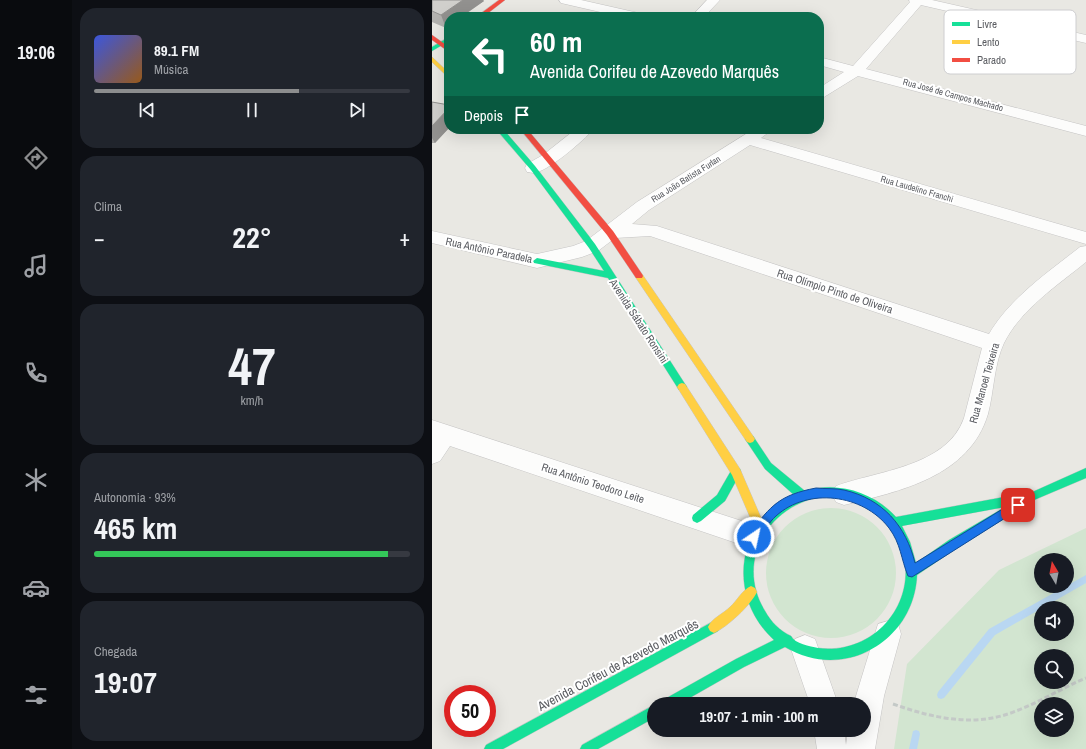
<!DOCTYPE html>
<html lang="pt">
<meta charset="utf-8">
<style>
body{margin:0;font-family:"Archivo Narrow",sans-serif;background:#20242c;color:#f1f3f6;height:100vh;display:flex;flex-direction:column;font-size:15px;white-space:nowrap}
*{box-sizing:border-box;margin:0}
p{font-size:13px;color:#9ea1a6}
.icon{flex:none;width:22px;height:22px;fill:none;stroke:currentColor;stroke-width:2;stroke-linecap:round;stroke-linejoin:round}
.map{position:relative;flex:1;overflow:hidden}
.panel{display:flex;flex-direction:column;gap:8px;padding:8px;background:#0d0f14;width:360px}
.panel>*{flex:none}
.guide{position:absolute;left:12px;top:12px;width:380px;height:122px;border-radius:16px;box-shadow:0 4px 16px #0002;background:#0b6e4f;color:#fff;overflow:hidden}
.needle{width:26px;rotate:350deg}
.tools{position:absolute;left:602px;top:553px;display:grid;gap:8px}
.tools a{display:grid;place-items:center;width:40px;height:40px;border-radius:50%;background:#171b24;box-shadow:0 4px 16px #0002;font-size:20px}
.speed{position:absolute;left:12px;top:685px;display:flex;gap:8px;font-size:20px;font-weight:700;text-align:center}
.speed>*{display:grid;place-content:center;width:52px;height:52px;border-radius:50%;background:#171b24;box-shadow:0 4px 16px #0002;line-height:1}
.speed .limit{border:6px solid #d22;background:#fff;color:#111}
.pin{position:absolute;display:grid;place-items:center;width:34px;height:34px;color:#fff;margin:-17px;border-radius:8px;box-shadow:0 2px 6px #0006}
.me{position:absolute;width:44px;margin:-22px;rotate:34deg;stroke-linejoin:round;filter:drop-shadow(0 0 3px #0008)}
.turn{display:flex;align-items:center;gap:14px;height:84px;padding:0 20px;font-size:18px}
.turn .icon{width:52px;height:52px;stroke-width:2.5}
.turn b{display:block;font-size:28px;line-height:34px}
.then{display:flex;align-items:center;height:38px;padding:0 20px;background:#0003;gap:8px;font-size:15px}
.big{font-size:30px;font-weight:700;line-height:1.1}
.panel .tile{flex:1;display:flex;flex-direction:column;justify-content:center;gap:6px;min-width:0;padding:0 14px;border-radius:16px;background:#20242c}
.panel .dial{align-items:center;gap:0}
.dial b{font-size:52px;line-height:1}
.song{display:flex;align-items:center;gap:12px}
.cover{width:48px;height:48px;border-radius:6px;background:linear-gradient(135deg,hsl(230 70% 55%),hsl(30 70% 35%))}
.played{height:4px;border-radius:2px;background:linear-gradient(90deg,#8c8d8e 65%,#363941 65%)}
.keys{display:flex;justify-content:space-around;direction:ltr}
.heat{display:flex;justify-content:space-between;align-items:center;font-size:22px;direction:ltr}
.charge{height:6px;border-radius:3px;background:linear-gradient(90deg,#34c759 93%,#363941 0)}
.trip{position:absolute;left:215px;top:697px;width:224px;height:40px;border-radius:20px;background:#171b24;box-shadow:0 4px 16px #0002;font-weight:700;line-height:40px;text-align:center}
main{display:flex;flex:1;min-height:0}
.tabs{display:flex;flex-direction:column;width:72px;justify-content:space-around;align-items:center;background:#090b0e;color:#9ea1a6}
.tabs .icon{width:28px;height:28px}
.tabs .current{color:#8c8d8e}
.tabs b{font-size:18px;color:#f1f3f6}
.map>svg:first-child{display:block}
.green{fill:#d2e5d0;fill-rule:evenodd}
.lines{fill:none;stroke-linecap:round;stroke-linejoin:round}
.stream{fill:#b9d7f2;fill-rule:evenodd}
.street-casing{stroke:#c5c4c4;stroke-width:1}
.fast-casing{stroke:#c6c5c5;stroke-width:1}
.slow-casing{stroke:#c6c5c5;stroke-width:1}
.jam-casing{stroke:#c6c5c5;stroke-width:1}
.path{stroke:#c4c9c7;stroke-width:3;stroke-dasharray:5 2.5;stroke-linecap:butt}
.street{fill:#fcfcfb;fill-rule:evenodd}
.fast{fill:#16e098;fill-rule:evenodd}
.slow{fill:#ffcf43;fill-rule:evenodd}
.jam{fill:#f24e42;fill-rule:evenodd}
.wall{fill:#b3b2af}
.shaded-wall{fill:#92918f}
.building{fill:#d0cfcc;stroke:#92918f}
.route{fill:#1a73e8;stroke:#114b97}
.labels{text-anchor:middle;dominant-baseline:central;stroke-width:4;stroke-linejoin:round;paint-order:stroke}
.far-street-label{font-size:9px;fill:#5a5c61;stroke:#fff}
.street-label{font-size:11px;fill:#5a5c61;stroke:#fff}
.near-street-label{font-size:13px;fill:#5a5c61;stroke:#fff}
.key{fill:#fff;stroke:#ceced0;stroke-width:1}
.key-label{font-size:11px;fill:#5a5c61}
</style>
<main>
<nav class="tabs">
<b>19:06</b>
<svg class="icon current" aria-label="directions" viewBox="0 0 24 24"><path d="M12 3l9 9-9 9-9-9zM9 14v-3h6M13 9l2 2-2 2"/></svg>
<svg class="icon" aria-label="music" viewBox="0 0 24 24"><path d="M9 18V5l10-2v13"/><circle cx="6" cy="18" r="3"/><circle cx="16" cy="16" r="3"/></svg>
<svg class="icon" aria-label="phone" viewBox="0 0 24 24"><path d="M5 4h4l2 5-3 2q2 4 5 5l2-3 5 2v4C11 20 4 13 5 4z"/></svg>
<svg class="icon" aria-label="climate" viewBox="0 0 24 24"><path d="M12 3v18M4 7l16 10M4 17L20 7"/></svg>
<svg class="icon" aria-label="car" viewBox="0 0 24 24"><path d="M5 17H2v-5l4-1 3-4h7l3 4 3 1v5h-3M9 17h6M6 11h13"/><circle cx="7" cy="17" r="2"/><circle cx="17" cy="17" r="2"/></svg>
<svg class="icon" aria-label="filters" viewBox="0 0 24 24"><path d="M4 7h16M4 17h16"/><circle cx="9" cy="7" r="2"/><circle cx="15" cy="17" r="2"/></svg>
</nav>
<section class="panel">
<div class="tile">
<div class="song"><i class="cover"></i><div><b>89.1 FM</b><p>Música</p></div></div>
<div class="played"></div>
<div class="keys"><svg class="icon" aria-label="previous" viewBox="0 0 24 24"><path d="M18 5L8 12l10 7zM5 5v14"/></svg><svg class="icon" aria-label="pause" viewBox="0 0 24 24"><path d="M8 5v14M16 5v14"/></svg><svg class="icon" aria-label="next" viewBox="0 0 24 24"><path d="M6 5l10 7-10 7zM19 5v14"/></svg></div>
</div>
<div class="tile"><p>Clima</p>
<div class="heat"><a>−</a><b class="big">22°</b><a>+</a></div>
</div>
<div class="tile dial"><b>47</b><p>km/h</p></div>
<div class="tile"><p>Autonomia · 93%</p><b class="big">465 km</b><div class="charge"></div></div>
<div class="tile"><p>Chegada</p><b class="big">19:07</b></div>
</section>
<div class="map">
<svg width="654" height="749" viewBox="0 0 654 749">
<rect width="100%" height="100%" fill="#e9e8e3"/>
<path class="green" d="M334 573a65 65 0 1 1 130 0a65 65 0 1 1-130 0Z
M654 528V749H462L475 664 567 570ZM609 560H635V586H609ZM609 608H635V634H609ZM609 656H635V682H609ZM609 704H635V730H609Z"/>
<g class="lines">
<path class="stream" d="M654 575V583L563 635 512 698 509 699 506 698 505 695 506 692 557 629Z
M484 730 487 731 488 734 485 749H477L481 731Z"/>
<defs>
<path id="street" d="M127 0H149L211 14 212 17H190L129 3Z
M275 0H288L272 17H259Z
M477 0H500L654 35V43L489 5 434 69 654 126V136L426 76 392 97 387 98V88L412 72 387 65V57L421 66 478 2Z
M144 129H161C153 140 114 173 101 173 101 173 96 172 95 172L93 168 95 164 111 155Z
M322 129H341L329 138 654 232V244L318 145 217 210 200 224 225 226 557 334C578 298 615 273 648 247L654 246V262C626 285 589 309 572 343 562 364 562 391 556 414 537 477 468 491 412 505L404 502 400 494 404 486C444 471 515 467 532 418L550 348 218 236 183 238 166 251 150 257 105 268 0 243V231L105 254 141 246 154 241 205 202Z
M0 420 322 525 331 529 334 537 331 545 322 549 18 446 8 461 0 464Z
M456 621 466 624 469 634 452 696 443 749H385L382 730H412L414 745 416 730H432V704H422L424 696 446 624Z
M373 635 383 639 406 704H378L359 649 363 639Z"/>
<path id="fast" d="M17 37V41L0 51V47Z
M64 129H71L103 166 163 244 253 384 255 387 253 390H247L176 278 102 263 101 261 105 258 172 271 157 248 99 170Z
M318 435 321 436 339 463 373 491C406 481 441 492 464 517L583 495 587 498 654 468V478L602 500 525 548 485 575C482 642 411 682 353 647L312 667 247 704H229L231 700 304 659 342 640C295 597 303 523 362 495L333 469 313 439 315 436ZM398 496C418 497 435 503 450 517 453 520 454 524 457 527 467 535 471 548 473 561 480 612 436 655 386 648 378 646 363 644 359 636 348 631 339 622 333 611 301 559 340 499 398 496ZM573 507 517 540 484 563 478 542 470 526Z
M304 467 308 469 309 472 293 501 269 521 265 523 261 521 260 518 261 515 285 495 300 469Z
M282 621 286 623 288 627 286 631 71 749H52L54 745Z
M222 705V718L166 749H148L150 745Z"/>
<path id="slow" d="M0 57 17 73V78L0 62Z
M207 273 210 274 321 436 323 439 321 442 318 443 315 442 204 278 203 276 204 274Z
M250 383 253 384 308 469 333 527 332 531 328 532 324 531 300 475 247 390 245 387 247 384Z
M319 586 323 588 325 592C319 605 295 627 282 633L278 631 276 627C280 618 291 614 298 607 305 601 310 590 319 586Z"/>
<path id="jam" d="M67 0H73L51 17H44Z
M0 35 17 47V52L0 40Z
M88 129H95L181 231 210 274 211 276 210 278H204L175 235Z"/>
</defs>
<use href="#street" class="street-casing"/>
<use href="#fast" class="fast-casing"/>
<use href="#slow" class="slow-casing"/>
<use href="#jam" class="jam-casing"/>
<path class="path" d="M461 704C501 718 543 728 584 711 608 702 630 688 654 678"/>
<use href="#street" class="street"/>
<use href="#fast" class="fast"/>
<use href="#slow" class="slow"/>
<use href="#jam" class="jam"/>
</g>
<path class="wall" d="M0 0H51L52 1 14 28 0 22Z
M0 102 17 105V128L3 143H0Z"/>
<path class="shaded-wall" d="M31 0H51L52 1 29 17H17V26L14 28 9 15Z
M17 108V128L3 143 0 138V126Z"/>
<path class="building" d="M0 0H31L9 15 0 11Z
M0 102 17 105V108L0 126Z"/>
<path class="route" d="M384 488C393 489 403 488 412 490 451 499 474 526 483 563L582 502 586 500 589 502 591 505 589 508 480 577 476 576C469 559 469 544 457 528 431 494 376 487 344 516 337 522 331 533 326 541L322 542 318 541 317 537 318 533C339 505 348 495 384 488Z"/>
<g class="labels">
<g class="far-street-label">
<text transform="translate(521 95) rotate(15)">Rua José de Campos Machado</text>
<text transform="translate(254 179) rotate(-32)">Rua João Batista Furlan</text>
<text transform="translate(485 189) rotate(16)">Rua Laudelino Franchi</text>
</g>
<g class="street-label">
<text transform="translate(57 250) rotate(12)">Rua Antônio Paradela</text>
<text transform="translate(403 291) rotate(18)">Rua Olímpio Pinto de Oliveira</text>
<text transform="translate(207 321) rotate(57)">Avenida Sábato Ronsini</text>
<text transform="translate(552 383) rotate(-74)">Rua Manoel Teixeira</text>
<text transform="translate(161 483) rotate(18)">Rua Antônio Teodoro Leite</text>
</g>
<g class="near-street-label">
<text transform="translate(186 665) rotate(-28)">Avenida Corifeu de Azevedo Marquês</text>
</g>
</g>
<rect x="512" y="10" width="132" height="64" rx="6" class="key"/>
<rect x="520" y="22" width="18" height="4" fill="#16e098"/>
<rect x="520" y="40" width="18" height="4" fill="#ffcf43"/>
<rect x="520" y="58" width="18" height="4" fill="#f24e42"/>
<g class="key-label">
<text x="545" y="28">Livre</text>
<text x="545" y="46">Lento</text>
<text x="545" y="64">Parado</text>
</g>
</svg>
<div class="tools">
<a><svg class="needle" viewBox="-14 -14 28 28"><path d="M0-13l5 13h-10z" fill="#e53935"/><path d="M0 13l5-13h-10z" fill="#9ea1a6"/></svg></a>
<a><svg class="icon" aria-label="sound" viewBox="0 0 24 24"><path d="M4 9h4l5-4v14l-5-4H4zM17 9q2 3 0 6"/></svg></a>
<a><svg class="icon" aria-label="search" viewBox="0 0 24 24"><circle cx="10" cy="10" r="6"/><path d="M15 15l6 6"/></svg></a>
<a><svg class="icon" aria-label="layers" viewBox="0 0 24 24"><path d="M12 4l9 5-9 5-9-5zM3 14l9 5 9-5"/></svg></a>
</div>
<div class="speed"><div class="limit">50</div></div>
<div class="pin" style="left:586px;top:505px;background:#d93025"><svg class="icon" aria-label="arrive" viewBox="0 0 24 24"><path d="M6 21V4h12l-3 4 3 4H6"/></svg></div>
<svg class="me" style="left:322px;top:537px" viewBox="-20 -20 40 40"><circle r="17" fill="#1a73e8" stroke="#fff" stroke-width="3"/><path d="M0-11L8 9 0 5-8 9z" fill="#fff"/></svg>
<div class="trip">19:07 · 1 min · 100 m</div>
<div class="guide">
<div class="turn"><svg class="icon" aria-label="left" viewBox="0 0 24 24"><path d="M17 20v-9H6M10 6l-5 5 5 5"/></svg><div><b>60 m</b>Avenida Corifeu de Azevedo Marquês</div></div>
<div class="then">Depois<svg class="icon" aria-label="arrive" viewBox="0 0 24 24"><path d="M6 21V4h12l-3 4 3 4H6"/></svg></div>
</div>
</div>
</main>
